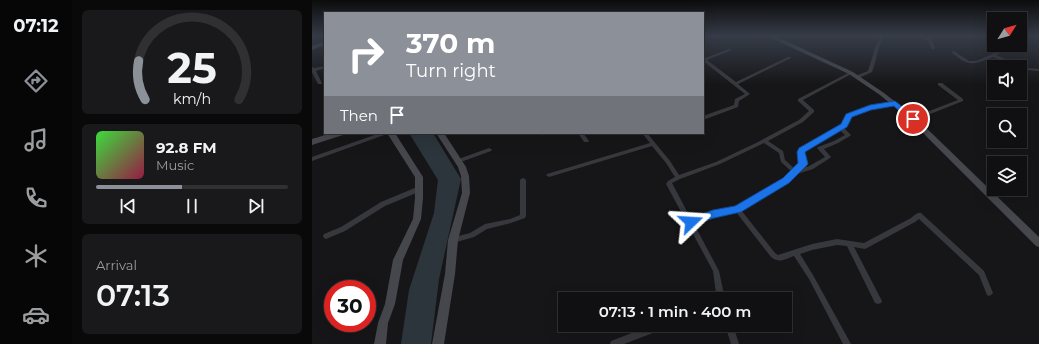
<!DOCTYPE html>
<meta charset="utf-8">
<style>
body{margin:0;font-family:Montserrat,sans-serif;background:#19191b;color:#f1f3f6;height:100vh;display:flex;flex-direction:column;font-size:15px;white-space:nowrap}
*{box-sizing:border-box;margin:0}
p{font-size:13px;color:#9c9d9f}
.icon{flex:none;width:22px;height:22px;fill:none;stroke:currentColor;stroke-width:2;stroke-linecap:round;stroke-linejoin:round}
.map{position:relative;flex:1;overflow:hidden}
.details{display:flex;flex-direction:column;gap:10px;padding:10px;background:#09090a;width:240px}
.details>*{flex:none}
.hud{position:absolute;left:12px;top:12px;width:380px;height:122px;border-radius:0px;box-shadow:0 4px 16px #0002,0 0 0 1px #303032;background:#8c9099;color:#fff;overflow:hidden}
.needle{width:26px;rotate:53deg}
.fabs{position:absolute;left:675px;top:12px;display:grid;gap:8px}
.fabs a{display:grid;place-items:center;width:40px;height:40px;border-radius:0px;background:#101012;box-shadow:0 4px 16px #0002,0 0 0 1px #303032;font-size:20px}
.speed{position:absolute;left:12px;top:280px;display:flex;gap:8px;font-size:20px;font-weight:700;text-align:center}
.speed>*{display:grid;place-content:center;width:52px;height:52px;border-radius:50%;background:#101012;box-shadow:0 4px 16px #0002,0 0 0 1px #303032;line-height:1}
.speed .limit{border:6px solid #d22;background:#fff;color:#111}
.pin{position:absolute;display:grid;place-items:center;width:34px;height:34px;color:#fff;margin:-17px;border:2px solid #fff;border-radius:50%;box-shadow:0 1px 4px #0007}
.me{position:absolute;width:44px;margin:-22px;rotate:70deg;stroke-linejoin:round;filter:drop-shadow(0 0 3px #0008)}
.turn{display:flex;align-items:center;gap:14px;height:84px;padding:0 16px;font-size:18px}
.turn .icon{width:52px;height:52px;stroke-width:2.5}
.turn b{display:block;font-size:28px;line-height:34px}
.then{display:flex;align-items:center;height:38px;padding:0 16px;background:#0003;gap:8px;font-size:15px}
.big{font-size:30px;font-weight:600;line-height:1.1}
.details .card{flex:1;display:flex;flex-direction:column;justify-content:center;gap:6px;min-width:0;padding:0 14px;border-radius:6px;background:#19191b}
.details .dial{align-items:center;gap:0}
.dial svg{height:104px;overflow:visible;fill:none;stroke:#303032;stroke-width:7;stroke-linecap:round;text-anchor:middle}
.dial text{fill:#f1f3f6;stroke:none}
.song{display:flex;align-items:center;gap:12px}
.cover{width:48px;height:48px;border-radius:6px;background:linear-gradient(135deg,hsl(120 70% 55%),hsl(340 70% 35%))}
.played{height:4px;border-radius:2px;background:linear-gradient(90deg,#8c9099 45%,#303032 45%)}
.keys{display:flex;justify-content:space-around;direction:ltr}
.trip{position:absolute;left:246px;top:292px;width:234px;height:40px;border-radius:0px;background:#101012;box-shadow:0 4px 16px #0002,0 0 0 1px #303032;font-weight:600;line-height:40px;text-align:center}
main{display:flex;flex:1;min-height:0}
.dock{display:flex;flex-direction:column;width:72px;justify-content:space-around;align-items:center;background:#060607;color:#9c9d9f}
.dock .icon{width:28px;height:28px}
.dock .on{color:#8c9099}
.dock b{font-size:18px;color:#f1f3f6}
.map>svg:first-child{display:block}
.water{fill:#2c353c}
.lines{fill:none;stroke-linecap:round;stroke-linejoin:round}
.street{fill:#37383d;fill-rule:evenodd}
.secondary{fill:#45474d;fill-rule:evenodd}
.route{fill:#1a73e8;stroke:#114b97}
</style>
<main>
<nav class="dock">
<b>07:12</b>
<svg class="icon on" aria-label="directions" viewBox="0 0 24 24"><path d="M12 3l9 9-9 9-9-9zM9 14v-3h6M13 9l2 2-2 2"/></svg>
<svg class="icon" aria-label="music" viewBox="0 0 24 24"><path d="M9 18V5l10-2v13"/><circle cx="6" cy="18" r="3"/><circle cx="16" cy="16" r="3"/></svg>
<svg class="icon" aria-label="phone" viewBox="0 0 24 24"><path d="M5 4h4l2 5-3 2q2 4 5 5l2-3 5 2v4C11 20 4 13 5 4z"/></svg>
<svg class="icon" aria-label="climate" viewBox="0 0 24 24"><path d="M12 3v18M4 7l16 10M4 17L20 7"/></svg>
<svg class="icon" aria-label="car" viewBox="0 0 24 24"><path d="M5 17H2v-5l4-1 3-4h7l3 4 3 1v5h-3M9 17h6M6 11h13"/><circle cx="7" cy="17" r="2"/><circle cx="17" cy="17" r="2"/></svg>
</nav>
<section class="details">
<div class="card dial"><svg viewBox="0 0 100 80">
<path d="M14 69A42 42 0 1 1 86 69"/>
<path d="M14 69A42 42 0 0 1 9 39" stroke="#8c9099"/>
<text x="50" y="56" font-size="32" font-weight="700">25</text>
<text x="50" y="72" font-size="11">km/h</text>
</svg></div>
<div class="card">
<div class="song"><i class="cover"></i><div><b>92.8 FM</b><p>Music</p></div></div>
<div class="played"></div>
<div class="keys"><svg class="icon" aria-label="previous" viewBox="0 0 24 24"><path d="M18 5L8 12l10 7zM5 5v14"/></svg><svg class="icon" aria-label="pause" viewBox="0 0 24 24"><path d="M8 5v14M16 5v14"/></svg><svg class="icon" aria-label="next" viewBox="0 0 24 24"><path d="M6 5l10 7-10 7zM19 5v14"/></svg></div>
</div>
<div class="card"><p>Arrival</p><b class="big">07:13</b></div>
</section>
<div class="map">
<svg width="727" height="344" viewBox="0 0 727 344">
<rect width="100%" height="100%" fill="#161618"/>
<path class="water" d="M97 133H121L149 179 127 279 119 344H89L97 290 122 213 126 180Z"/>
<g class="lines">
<path class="street" d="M568 36H572C565 47 565 60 560 72L547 78H543V76L556 71 564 45Z
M605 36H612L617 38 619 36H623L620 40 623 48 622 49H620L616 41Z
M713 36H719L708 42V39Z
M722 36H727V38L723 37Z
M702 45H707L684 55 714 68 727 69V71L716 70 715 73 708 75V73L712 71 711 70 708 68V67H705L681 57C661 65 656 67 639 52L642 51 657 61H664Z
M417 49 420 50 395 60 424 82 476 57H478L479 58 426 84 438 94 427 101 426 107 391 120V116L422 105 423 99 433 94 391 61V58H393Z
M13 66V68L4 71 10 83V84H6L0 72V67L2 68Z
M538 72H540L541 73 491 100 502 110V112L491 122 456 141 471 151 473 160 483 169 488 163 486 152 488 149 531 124 535 114 558 107 583 103H585V105L559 109 539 116 535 125 532 128 539 135 538 136 526 143 512 149 518 156 519 157 518 158 501 169 485 174 476 182 429 210 463 253 466 255 500 244 525 239 552 243 599 218C602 216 605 212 609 213L672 271 681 293 679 295 677 296 675 295 667 275 607 219 603 222 555 248 553 249 542 247 570 301 569 303 566 304 563 303 535 246 525 245 500 250 488 254 501 275 539 344H531L497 279 482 256C473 259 468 264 459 257L424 212 401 216 382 224 407 271 413 299H396L397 297 404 293 401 271 354 184 356 181 363 177 354 163 340 146 237 177 234 175 235 174 338 143 330 133H335L358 161 367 175 404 162 444 143 487 120 497 111 486 101V99ZM528 130 533 135 522 141 506 147 505 148 513 157 497 166 490 168 494 164 492 151ZM452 143 467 153 469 162 480 172 472 180 424 207 401 212 379 219 360 183 368 179 408 164Z
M626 83H630L651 99V101L603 120H599V118L646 100 626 85Z
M68 133H75V134L0 161V157Z
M224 133H237C235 136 226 136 224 133Z
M266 133H271L277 141 276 142H272Z
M177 148 179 149 180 150 179 151 146 163 143 161 144 160Z
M211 178 213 179 214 180V216L213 218 199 223 175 229 162 237 141 243 139 242 138 240 139 238 158 233 173 224 198 219 208 215V180L209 179Z
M105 187H109L110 189 109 191 73 206 33 231 14 239 12 238 11 236 12 234 29 227 69 202Z
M341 325H355L354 328 312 344H298L299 341Z
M413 325H421L427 344H419Z"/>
<path class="secondary" d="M455 36H463L541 72 572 93 603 117 727 237V247L724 246 599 121 568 95 537 74Z
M13 41V45L0 50V46Z
M20 133H32L31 135 0 145V139Z
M75 133H83L111 177V198L109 219 91 260 83 304 76 323 74 344H62L66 323 73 304 81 260 101 219 103 198V177Z
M124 133H132L154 167 157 176 158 193 146 240 143 274 132 344H120L133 274 136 240 150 193 149 176 146 167Z"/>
</g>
<linearGradient id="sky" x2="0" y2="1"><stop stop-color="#0c0c0d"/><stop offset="0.42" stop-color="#363c48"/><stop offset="1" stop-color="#363c48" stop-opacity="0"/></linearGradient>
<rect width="727" height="85" fill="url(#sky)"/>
<path class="route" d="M583 101 603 117V121H598L582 106 559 110 540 117 535 127 493 152 496 164 477 183 429 212 402 218 379 226 376 225 374 222 376 219 401 210 423 206 471 178 486 163 485 152 487 148 529 124 534 114 558 105Z"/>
</svg>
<div class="fabs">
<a><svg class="needle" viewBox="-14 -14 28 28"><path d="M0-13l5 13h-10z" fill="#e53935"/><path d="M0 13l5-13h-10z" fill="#9c9d9f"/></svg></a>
<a><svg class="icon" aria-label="sound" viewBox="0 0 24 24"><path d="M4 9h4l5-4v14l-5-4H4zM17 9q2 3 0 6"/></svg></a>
<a><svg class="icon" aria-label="search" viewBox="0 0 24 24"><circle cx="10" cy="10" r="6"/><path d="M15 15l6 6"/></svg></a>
<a><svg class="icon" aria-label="layers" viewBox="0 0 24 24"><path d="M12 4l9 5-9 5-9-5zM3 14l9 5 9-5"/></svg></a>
</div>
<div class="speed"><div class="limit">30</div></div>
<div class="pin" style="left:601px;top:119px;background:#d93025"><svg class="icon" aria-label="arrive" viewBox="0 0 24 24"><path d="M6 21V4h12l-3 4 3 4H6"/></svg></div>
<svg class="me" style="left:379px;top:222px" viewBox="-20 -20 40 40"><path d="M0-17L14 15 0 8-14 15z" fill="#1a73e8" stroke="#fff" stroke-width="4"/></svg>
<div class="trip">07:13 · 1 min · 400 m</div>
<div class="hud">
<div class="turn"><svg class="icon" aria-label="right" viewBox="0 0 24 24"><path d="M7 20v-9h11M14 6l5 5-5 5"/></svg><div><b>370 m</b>Turn right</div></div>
<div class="then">Then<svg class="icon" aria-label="arrive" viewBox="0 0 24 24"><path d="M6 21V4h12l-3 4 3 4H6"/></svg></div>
</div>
</div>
</main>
